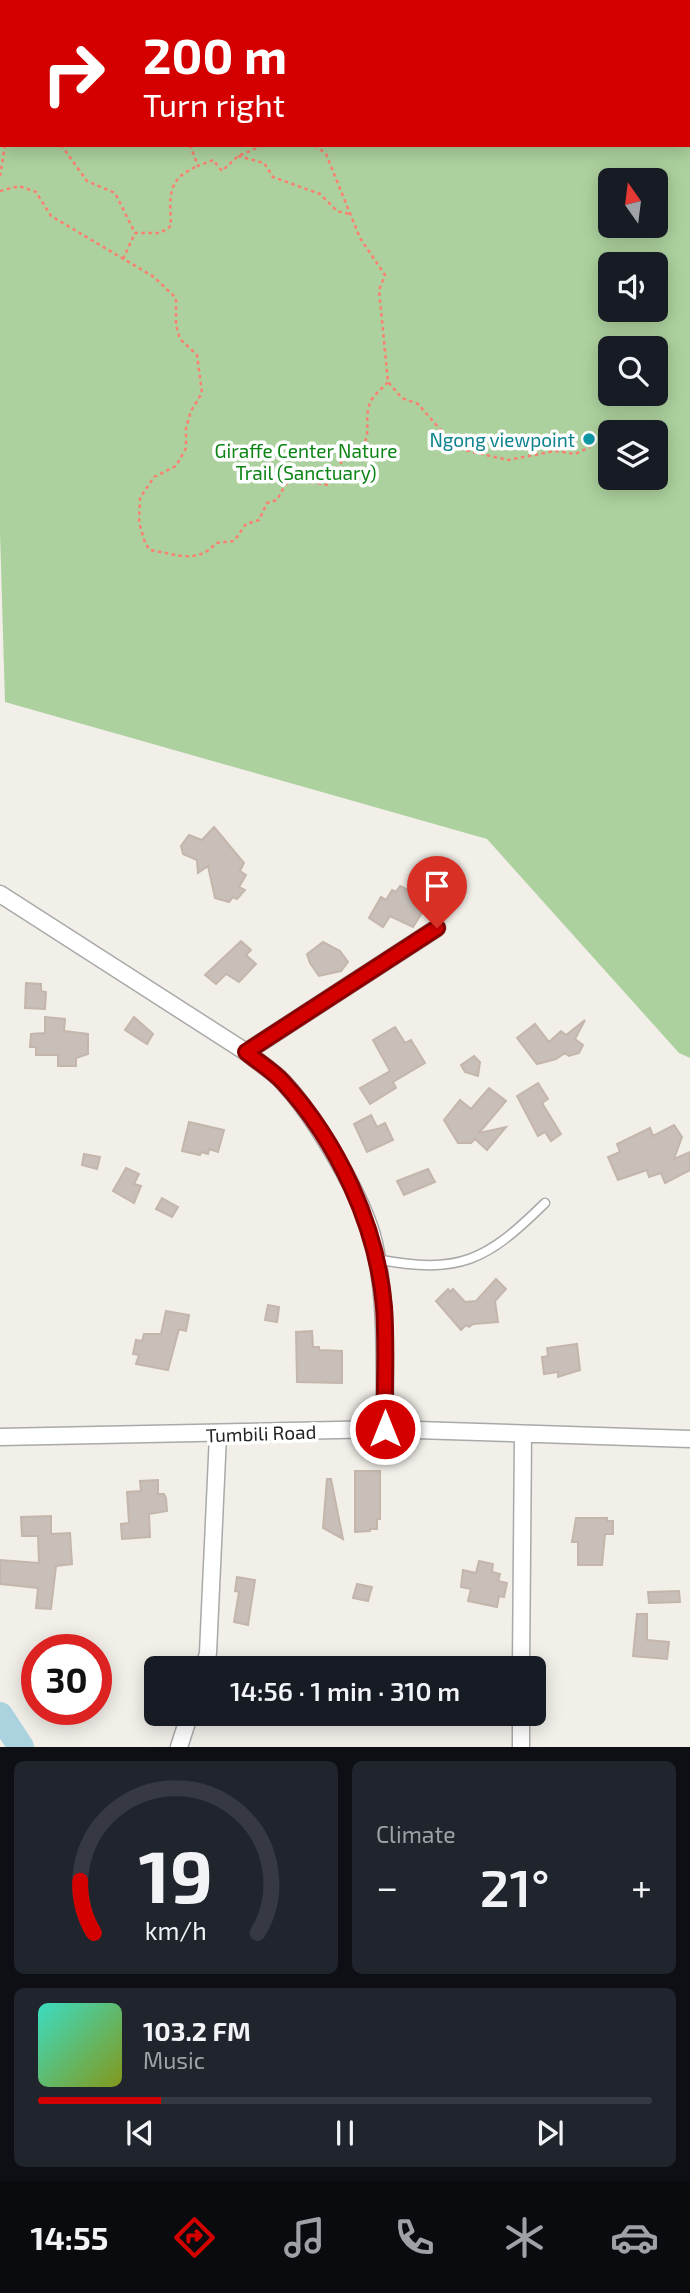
<!DOCTYPE html>
<meta charset="utf-8">
<style>
body{margin:0;font-family:"Exo 2",sans-serif;background:#20242c;color:#f1f3f6;height:100vh;display:flex;flex-direction:column;font-size:26px;white-space:nowrap}
*{box-sizing:border-box;margin:0}
p{font-size:23px;color:#9ea1a6}
.icon{flex:none;width:38px;height:38px;fill:none;stroke:currentColor;stroke-width:2;stroke-linecap:round;stroke-linejoin:round}
.map{position:relative;height:1747px;overflow:hidden}
.drawer{display:flex;flex-direction:column;gap:14px;padding:14px;background:#0d0f14;flex:1}
.drawer>*{flex:none}
.top-card{position:absolute;left:0px;top:0px;width:691px;height:147px;box-shadow:0 4px 18px #0003;background:#d40000;color:#fff;overflow:hidden}
.needle{width:46px;rotate:346deg}
.fabs{position:absolute;left:598px;top:168px;display:grid;gap:14px}
.fabs a{display:grid;place-items:center;width:70px;height:70px;border-radius:10px;background:#171b24;box-shadow:0 4px 18px #0003;font-size:35px}
.speed{position:absolute;left:21px;top:1634px;display:flex;gap:14px;font-size:35px;font-weight:700;text-align:center}
.speed>*{display:grid;place-content:center;width:91px;height:91px;border-radius:50%;background:#171b24;box-shadow:0 4px 18px #0003;line-height:1}
.speed .limit{border:10px solid #d22;background:#fff;color:#111}
.pin{position:absolute;display:grid;place-items:center;width:60px;height:60px;color:#fff;margin:-72px -30px;border-radius:50% 50% 50% 0;rotate:-45deg;box-shadow:0 0 7px #0007}
.pin .icon{rotate:45deg}
.me{position:absolute;width:77px;margin:-38px;rotate:0deg;stroke-linejoin:round;filter:drop-shadow(0 0 5px #0008)}
.turn{display:flex;align-items:center;gap:24px;height:147px;padding:0 28px;font-size:32px}
.turn .icon{width:91px;height:91px;stroke-width:2.5}
.turn b{display:block;font-size:49px;line-height:60px}
.big{font-size:52px;font-weight:600;line-height:1.1}
.drawer .tile{flex:1;display:flex;flex-direction:column;justify-content:center;gap:10px;min-width:0;padding:0 24px;border-radius:10px;background:#20242c}
.drawer .dial{align-items:center;gap:0}
.dial svg{height:182px;overflow:visible;fill:none;stroke:#363941;stroke-width:7;stroke-linecap:round;text-anchor:middle}
.dial text{fill:#f1f3f6;stroke:none}
.song{display:flex;align-items:center;gap:21px}
.cover{width:84px;height:84px;border-radius:10px;background:linear-gradient(135deg,hsl(170 70% 55%),hsl(70 70% 35%))}
.played{height:7px;border-radius:4px;background:linear-gradient(90deg,#d40000 20%,#363941 20%)}
.keys{display:flex;justify-content:space-around;direction:ltr}
.heat{display:flex;justify-content:space-between;align-items:center;font-size:38px;direction:ltr}
.drawer .tiles{flex:1;display:grid;gap:14px;grid-template-columns:1fr 1fr}
.tile:last-child{grid-column:span 2}
.trip{position:absolute;left:144px;top:1656px;width:402px;height:70px;border-radius:10px;background:#171b24;box-shadow:0 4px 18px #0003;font-weight:600;line-height:70px;text-align:center}
.tabs{display:flex;height:112px;justify-content:space-around;align-items:center;background:#090b0e;color:#9ea1a6}
.tabs .icon{width:49px;height:49px}
.tabs .on{color:#d40000}
.tabs b{font-size:32px;color:#f1f3f6}
.map>svg:first-child{display:block}
.forest{fill:#add19e;fill-rule:evenodd}
.lines{fill:none;stroke-linecap:round;stroke-linejoin:round}
.river{stroke:#aad3df;stroke-width:26}
.building{fill:#c7bfb8;stroke:#c4b6ab;stroke-width:2}
.lane-casing{stroke:#a9a9a9;stroke-width:11}
.street-casing{stroke:#a9a9a9;stroke-width:19}
.path{stroke:#fa8072;stroke-width:2.5;stroke-dasharray:3.5 3.5;stroke-linecap:butt}
.lane{stroke:#fff;stroke-width:8}
.street{stroke:#fff;stroke-width:16}
.route-casing{stroke:#8a0000;stroke-width:18}
.route{stroke:#d40000;stroke-width:12}
.culture-dot{fill:#0f9aa8;stroke:#fff;stroke-width:2.5}
.labels{text-anchor:middle;dominant-baseline:central;stroke-width:7;stroke-linejoin:round;paint-order:stroke}
.culture-label{font-size:19px;fill:#0d838f;stroke:#fff;text-anchor:end}
.park-label{font-size:19px;fill:#0c8416;stroke:#fff}
.street-label{font-size:19px;fill:#222;stroke:#fff}
</style>
<div class="map">
<svg width="690" height="1747" viewBox="0 0 690 1747">
<rect width="100%" height="100%" fill="#f2efe9"/>
<path class="forest" d="M0 0H690V1058L679 1053 487 839 5 702 0 533ZM2 2H690V145H2ZM611 180H656V226H611ZM611 264H656V310H611ZM611 348H656V394H611ZM611 432H656V478H611Z"/>
<g class="lines">
<path class="river" d="M0 1715 21 1747"/>
</g>
<path class="building" d="M214 827 244 863 240 871 246 875 239 887 245 890 237 899 233 897 229 902 215 898 208 866 198 873 197 860 183 854 181 846 189 835 202 840Z
M400 886 421 896 417 903 425 908 413 927 390 916 383 927 369 918 381 897 386 900 392 890 396 892Z
M241 941 251 950 246 955 256 964 239 982 226 974 216 984 205 975Z
M323 942 340 951 348 962 341 971 319 976 310 963 307 954Z
M26 983 41 984V991L46 992 45 1009 25 1008Z
M45 1017 65 1019 64 1031 88 1034V1054L76 1058V1066H58V1055H36V1047H30L31 1034 45 1033Z
M134 1017 153 1034 147 1044 125 1030Z
M585 1020 575 1039 583 1045 579 1053 569 1056 565 1053 556 1059 537 1064 517 1038 535 1024 549 1042 561 1031 566 1035Z
M395 1027 405 1043 411 1040 425 1063 393 1082 396 1088 370 1104 360 1088 390 1071 373 1040Z
M474 1056 480 1062 478 1076 465 1072 461 1065Z
M538 1083 548 1099 542 1103 561 1134 551 1141 545 1132 538 1136 517 1096Z
M489 1088 506 1101 479 1133 506 1127 487 1150 475 1139 471 1143H458L444 1120 460 1100 471 1109Z
M371 1115 377 1127 385 1123 393 1140 367 1152 354 1124Z
M189 1122 224 1130 218 1152 209 1149 208 1154 201 1152 200 1155 182 1151Z
M674 1125 682 1137 674 1159 690 1152V1170L665 1183 661 1173 649 1177 647 1170 618 1180 608 1157 620 1152 617 1144 650 1128 653 1136Z
M84 1154 100 1157 97 1169 82 1165Z
M126 1168 139 1174 134 1184 141 1186 134 1203 113 1191Z
M428 1169 435 1182 404 1195 397 1181Z
M162 1198 178 1207 172 1217 156 1209Z
M496 1279 506 1289 495 1301 498 1322 473 1324 469 1327 466 1325 461 1330 436 1301 448 1289 450 1292 453 1289 465 1302 476 1301Z
M268 1305 279 1307 277 1322 265 1320Z
M166 1311 189 1315 186 1331 179 1329 168 1370 136 1364 139 1355 133 1354 136 1340 142 1341 144 1334H161Z
M312 1331 313 1347H319V1350L342 1351V1383L297 1382 296 1332Z
M577 1344 580 1370 558 1377V1372L544 1374 542 1357 548 1356 547 1348Z
M355 1471H380V1519H377V1529H370V1531L355 1532Z
M327 1479H331L343 1539 323 1528Z
M158 1480V1494H164L166 1498 167 1511 149 1514 150 1537 122 1539 121 1524 129 1523 127 1492 141 1491 140 1481Z
M51 1516V1534L70 1533 72 1564 56 1566 51 1609 36 1608 38 1588 0 1584V1560L39 1563 38 1536H22L21 1517Z
M576 1518H607V1521H613V1534H605L602 1565H578V1542H572Z
M479 1561 493 1564 492 1572 500 1574 498 1581 507 1583 504 1597 499 1596 497 1607 468 1601 471 1589 461 1587 463 1570 476 1573Z
M237 1577 255 1580 248 1625 234 1622 239 1592 235 1591Z
M357 1584 372 1587 368 1601 353 1598Z
M679 1591 680 1602 649 1603 648 1592Z
M637 1614H647V1640L669 1642 667 1659 633 1656Z"/>
<g class="lines">
<defs>
<path id="lane" d="M376 1259C460 1275 486 1261 545 1203"/>
<path id="street" d="M0 894 246 1052C258 1062 273 1071 283 1082 315 1116 364 1199 374 1243 388 1304 384 1367 385 1429
M246 1052 437 928
M0 1437 385 1429 690 1439
M204 1668 208 1653 218 1435
M521 1668 523 1434
M179 1747 190 1713
M521 1747V1713"/>
</defs>
<use href="#lane" class="lane-casing"/>
<use href="#street" class="street-casing"/>
<path class="path" d="M0 45 2 42
M61 145 87 181 115 193 135 233H160L171 226C170 196 166 179 198 166
M190 145 198 166 213 160 222 171 238 156 264 145
M315 145 326 154 360 238 385 275 379 290 388 382 402 398 418 404 446 436 464 450 508 460 555 451 575 454 590 447
M238 156 264 163 273 177 320 194 337 211 349 214
M0 176 5 145
M0 191 19 186 36 192 51 216 154 277 176 298V325L180 339 197 355 202 393 191 411 186 428V448L176 466 154 477 140 498 139 522 145 543 150 550C176 554 197 565 216 543L234 541 246 524 259 520 267 503 277 500 287 482 300 480 328 485 346 454C381 445 359 421 372 399 376 393 384 387 388 382
M123 259 135 233"/>
<use href="#lane" class="lane"/>
<use href="#street" class="street"/>
</g>
<g class="lines">
<defs>
<path id="route" d="M385 1429C384 1389 387 1347 384 1307 377 1226 338 1142 283 1082 273 1071 258 1062 246 1052L437 928"/>
</defs>
<use href="#route" class="route-casing"/>
<use href="#route" class="route"/>
</g>
<circle class="culture-dot" cx="589" cy="439" r="7"/>
<g class="labels">
<g class="culture-label">
<text x="575" y="439">Ngong viewpoint</text>
</g>
<g class="park-label">
<text x="306" y="450">Giraffe Center Nature<tspan x="306" dy="22">Trail (Sanctuary)</tspan></text>
</g>
<g class="street-label">
<text transform="translate(261 1433) rotate(-2)">Tumbili Road</text>
</g>
</g>
</svg>
<div class="fabs">
<a><svg class="needle" viewBox="-14 -14 28 28"><path d="M0-13l5 13h-10z" fill="#e53935"/><path d="M0 13l5-13h-10z" fill="#9ea1a6"/></svg></a>
<a><svg class="icon" aria-label="sound" viewBox="0 0 24 24"><path d="M4 9h4l5-4v14l-5-4H4zM17 9q2 3 0 6"/></svg></a>
<a><svg class="icon" aria-label="search" viewBox="0 0 24 24"><circle cx="10" cy="10" r="6"/><path d="M15 15l6 6"/></svg></a>
<a><svg class="icon" aria-label="layers" viewBox="0 0 24 24"><path d="M12 4l9 5-9 5-9-5zM3 14l9 5 9-5"/></svg></a>
</div>
<div class="speed"><div class="limit">30</div></div>
<div class="pin" style="left:437px;top:928px;background:#d93025"><svg class="icon" aria-label="arrive" viewBox="0 0 24 24"><path d="M6 21V4h12l-3 4 3 4H6"/></svg></div>
<svg class="me" style="left:385px;top:1429px" viewBox="-20 -20 40 40"><circle r="17" fill="#d40000" stroke="#fff" stroke-width="3"/><path d="M0-11L8 9 0 5-8 9z" fill="#fff"/></svg>
<div class="trip">14:56 · 1 min · 310 m</div>
<div class="top-card">
<div class="turn"><svg class="icon" aria-label="right" viewBox="0 0 24 24"><path d="M7 20v-9h11M14 6l5 5-5 5"/></svg><div><b>200 m</b>Turn right</div></div>
</div>
</div>
<section class="drawer">
<div class="tiles">
<div class="tile dial"><svg viewBox="0 0 100 80">
<path d="M14 69A42 42 0 1 1 86 69"/>
<path d="M14 69A42 42 0 0 1 8 46" stroke="#d40000"/>
<text x="50" y="56" font-size="32" font-weight="700">19</text>
<text x="50" y="72" font-size="11">km/h</text>
</svg></div>
<div class="tile"><p>Climate</p>
<div class="heat"><a>−</a><b class="big">21°</b><a>+</a></div>
</div>
<div class="tile">
<div class="song"><i class="cover"></i><div><b>103.2 FM</b><p>Music</p></div></div>
<div class="played"></div>
<div class="keys"><svg class="icon" aria-label="previous" viewBox="0 0 24 24"><path d="M18 5L8 12l10 7zM5 5v14"/></svg><svg class="icon" aria-label="pause" viewBox="0 0 24 24"><path d="M8 5v14M16 5v14"/></svg><svg class="icon" aria-label="next" viewBox="0 0 24 24"><path d="M6 5l10 7-10 7zM19 5v14"/></svg></div>
</div>
</div>
</section>
<nav class="tabs">
<b>14:55</b>
<svg class="icon on" aria-label="directions" viewBox="0 0 24 24"><path d="M12 3l9 9-9 9-9-9zM9 14v-3h6M13 9l2 2-2 2"/></svg>
<svg class="icon" aria-label="music" viewBox="0 0 24 24"><path d="M9 18V5l10-2v13"/><circle cx="6" cy="18" r="3"/><circle cx="16" cy="16" r="3"/></svg>
<svg class="icon" aria-label="phone" viewBox="0 0 24 24"><path d="M5 4h4l2 5-3 2q2 4 5 5l2-3 5 2v4C11 20 4 13 5 4z"/></svg>
<svg class="icon" aria-label="climate" viewBox="0 0 24 24"><path d="M12 3v18M4 7l16 10M4 17L20 7"/></svg>
<svg class="icon" aria-label="car" viewBox="0 0 24 24"><path d="M5 17H2v-5l4-1 3-4h7l3 4 3 1v5h-3M9 17h6M6 11h13"/><circle cx="7" cy="17" r="2"/><circle cx="17" cy="17" r="2"/></svg>
</nav>
